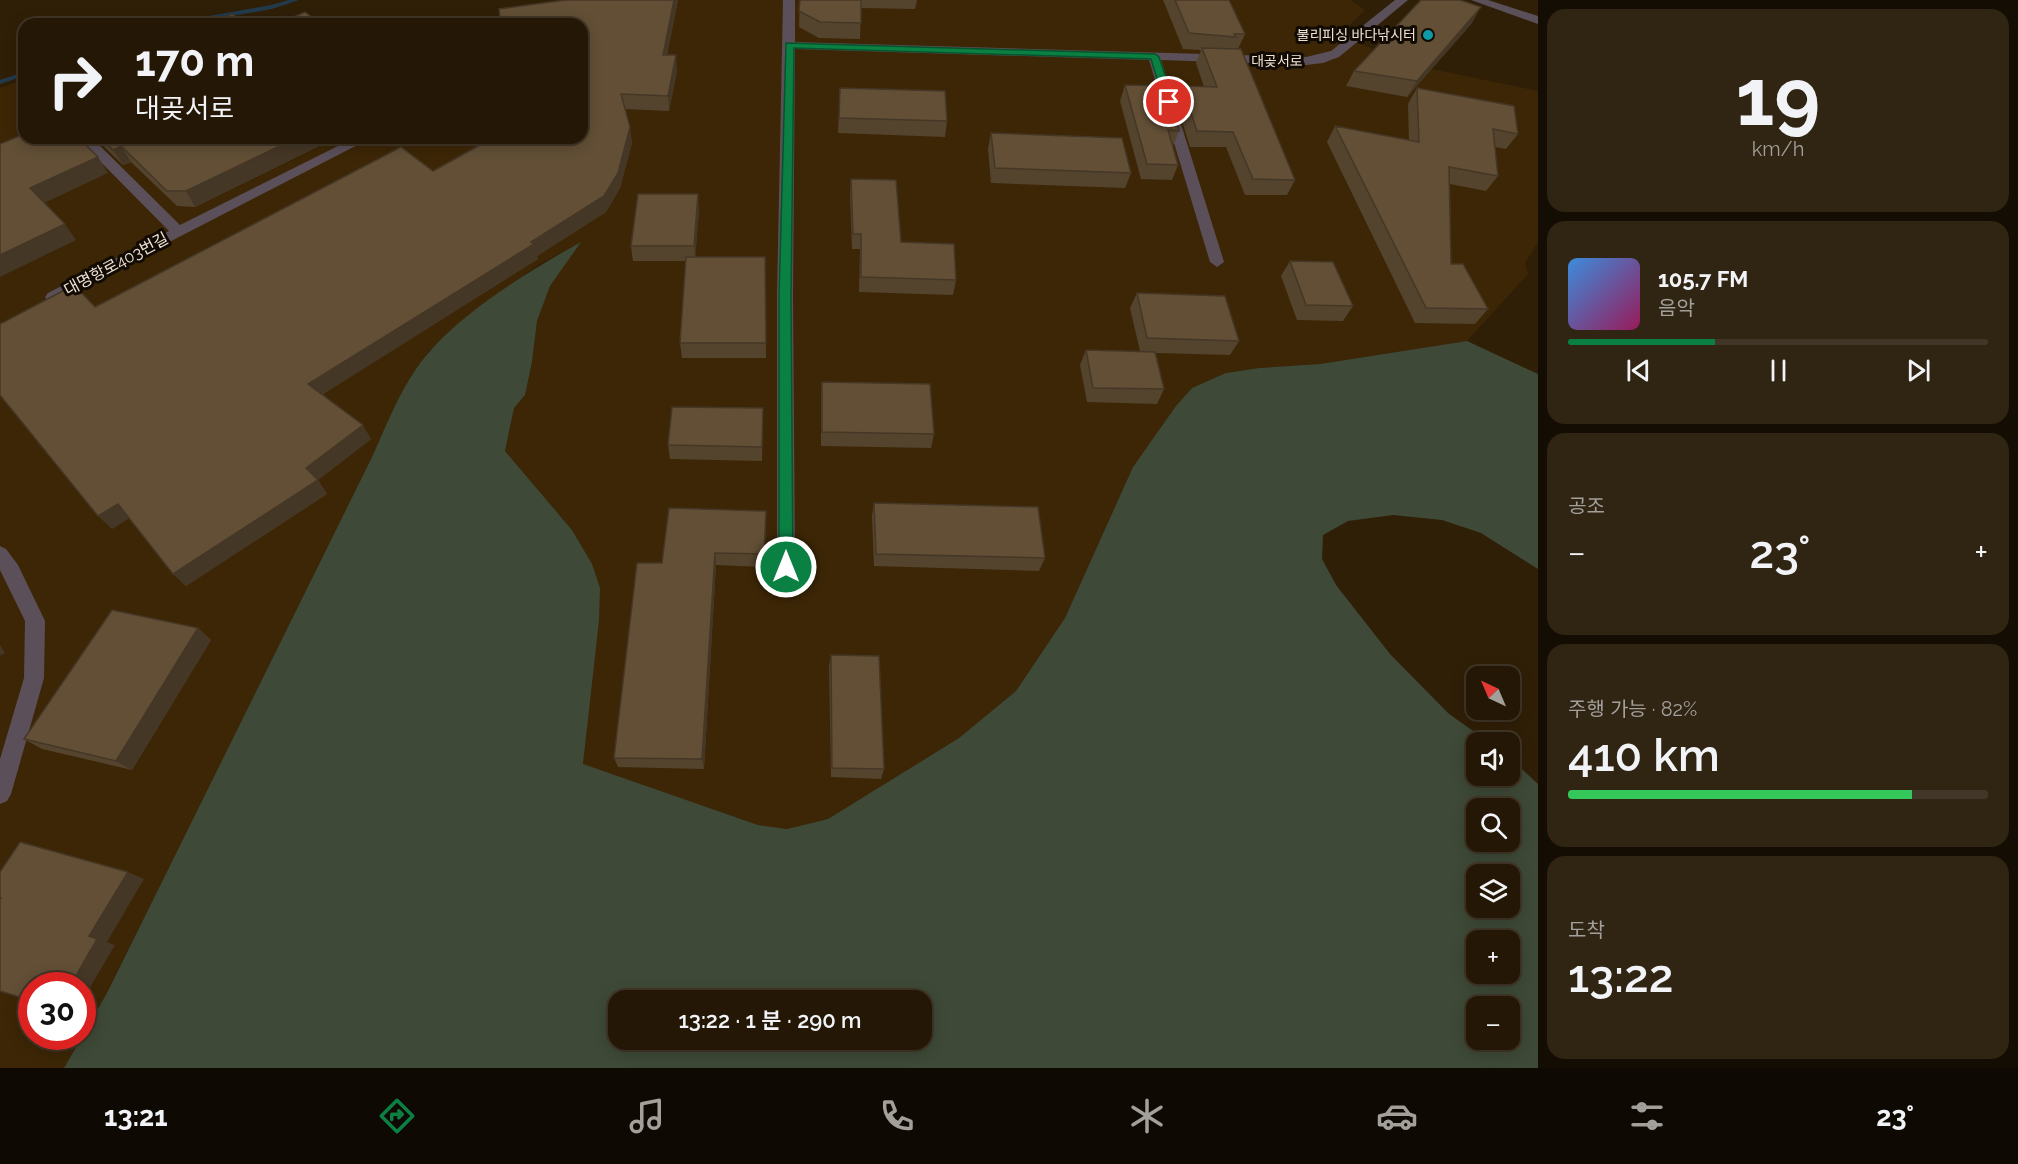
<!DOCTYPE html>
<html lang="ko">
<meta charset="utf-8">
<style>
body{margin:0;font-family:Raleway,"Noto Sans KR",sans-serif;background:#302413;color:#f1f3f6;height:100vh;display:flex;flex-direction:column;font-size:22px;white-space:nowrap}
*{box-sizing:border-box;margin:0}
p{font-size:20px;color:#a39f9a}
.icon{flex:none;width:33px;height:33px;fill:none;stroke:currentColor;stroke-width:2;stroke-linecap:round;stroke-linejoin:round}
.map{position:relative;flex:1;overflow:hidden}
.side{display:flex;flex-direction:column;gap:9px;padding:9px;background:#140d03;width:480px}
.side>*{flex:none}
.banner{position:absolute;left:18px;top:18px;width:570px;height:126px;border-radius:18px;box-shadow:0 3px 15px #0003,0 0 0 2px #413627;background:#241705;color:#f1f3f6;overflow:hidden}
.needle{width:39px;rotate:316deg}
.fabs{position:absolute;left:1466px;top:666px;display:grid;gap:12px}
.fabs a{display:grid;place-items:center;width:54px;height:54px;border-radius:12px;background:#241705;box-shadow:0 3px 15px #0003,0 0 0 2px #413627;font-size:30px}
.speed{position:absolute;left:18px;top:972px;display:flex;gap:12px;font-size:30px;font-weight:700;text-align:center}
.speed>*{display:grid;place-content:center;width:78px;height:78px;border-radius:50%;background:#241705;box-shadow:0 3px 15px #0003,0 0 0 2px #413627;line-height:1}
.speed .limit{border:9px solid #d22;background:#fff;color:#111}
.pin{position:absolute;display:grid;place-items:center;width:51px;height:51px;color:#fff;margin:-26px;border:3px solid #fff;border-radius:50%;box-shadow:0 2px 6px #0007}
.me{position:absolute;width:66px;margin:-33px;rotate:0deg;stroke-linejoin:round;filter:drop-shadow(0 0 4px #0008)}
.turn{display:flex;align-items:center;gap:21px;height:126px;padding:0 18px;font-size:27px}
.turn .icon{width:78px;height:78px;stroke-width:2.5}
.turn b{display:block;font-size:42px;line-height:51px}
.big{font-size:45px;font-weight:600;line-height:1.1}
.side .tile{flex:1;display:flex;flex-direction:column;justify-content:center;gap:9px;min-width:0;padding:0 21px;border-radius:18px;background:#302413}
.side .dial{align-items:center;gap:0}
.dial b{font-size:78px;line-height:1}
.song{display:flex;align-items:center;gap:18px}
.cover{width:72px;height:72px;border-radius:9px;background:linear-gradient(135deg,hsl(210 70% 55%),hsl(330 70% 35%))}
.played{height:6px;border-radius:3px;background:linear-gradient(90deg,#0b8043 35%,#413627 35%)}
.keys{display:flex;justify-content:space-around;direction:ltr}
.heat{display:flex;justify-content:space-between;align-items:center;font-size:33px;direction:ltr}
.charge{height:9px;border-radius:4px;background:linear-gradient(90deg,#34c759 82%,#413627 0)}
.trip{position:absolute;left:608px;top:990px;width:324px;height:60px;border-radius:18px;background:#241705;box-shadow:0 3px 15px #0003,0 0 0 2px #413627;font-weight:600;line-height:60px;text-align:center}
.tab-bar{display:flex;height:96px;justify-content:space-around;align-items:center;background:#0e0902;color:#a39f9a}
.tab-bar .icon{width:42px;height:42px}
.tab-bar .selected{color:#0b8043}
.tab-bar b{font-size:27px;color:#f1f3f6}
main{display:flex;flex:1;min-height:0}
.map>svg:first-child{display:block}
.built{fill:#3c2606}
.green{fill:#3e4937;fill-rule:evenodd}
.lines{fill:none;stroke-linecap:round;stroke-linejoin:round}
.stream{fill:#213b4d;fill-rule:evenodd}
.street{fill:#5b505a;fill-rule:evenodd}
.wall{fill:#54442e}
.shaded-wall{fill:#453726}
.building{fill:#624f36;stroke:#453726;stroke-width:1.5}
.route{fill:#0b8043;stroke:#07532c;stroke-width:1.5}
.culture-dot{fill:#0f9aa8;stroke:#120b03;stroke-width:2}
.labels{text-anchor:middle;dominant-baseline:central;stroke-width:6;stroke-linejoin:round;paint-order:stroke}
.far-poi-label{font-size:14px;fill:#ede2d4;stroke:#120b03;text-anchor:end}
.far-street-label{font-size:14px;fill:#ede2d4;stroke:#120b03}
.street-label{font-size:16px;fill:#ede2d4;stroke:#120b03}
</style>
<main>
<div class="map">
<svg width="1538" height="1068" viewBox="0 0 1538 1068">
<rect width="100%" height="100%" fill="#301f07"/>
<path class="built" d="M595 0H1350L1365 10 1339 35 1412 65 1538 91V242L1525 263 1528 274 1467 341 1320 364 1259 368 1227 373 1192 388 1133 467 1065 618 1016 691 959 738 828 819 787 829 758 825 583 765 587 725 572 530 505 451 514 408 525 395 532 362 537 321 550 286 579 243 538 265 469 316 428 352 415 370 402 392 373 455 107 993 83 1036 82 986H32V1036L82 1037 64 1068H0V88L24 80V138H582V24H447L555 12Z"/>
<path class="green" d="M581 242 550 286 537 321 532 362 525 395 514 408 505 451 572 530 592 564 600 588 599 620 583 764 758 825 787 829 828 819 959 738 1016 691 1065 618 1133 467 1176 406 1192 388 1226 373 1259 368 1320 364 1467 341 1538 374V569L1481 533 1442 520 1393 515 1348 521 1323 535 1322 559 1336 585 1390 654 1449 714 1489 742H1476V776H1509V757L1538 784V1068H64L107 993 373 455C386 426 398 395 416 369 451 318 527 272 581 242ZM1509 808V842H1476V808ZM1476 874H1509V908H1476ZM1476 940H1509V974H1476ZM921 1000V1040H618V1000ZM1509 1006V1040H1476V1006Z"/>
<g class="lines">
<path class="stream" d="M289 0H299L272 9 186 24H171L174 22 271 5Z
M24 72V76L0 84V80Z"/>
<path class="street" d="M783 0H795V42L1306 57 1331 51 1395 0H1408L1339 57 1323 63 1306 65 1161 60 1224 262 1217 267 1210 262 1149 60 795 49 793 296 795 567 793 573 786 575 779 573 777 567V296Z
M1471 0H1488L1538 16V24Z
M77 138H92L180 225 354 138H371L53 302 48 301 45 297 48 293 169 231Z
M0 546 6 549 18 565 45 621 44 678 11 794 7 801 0 804V759L24 678 25 621 0 570Z"/>
</g>
<path class="wall" d="M678 0 667 55 677 71 669 111 625 109 632 143 620 188 606 212 537 256 538 259 323 394 371 439 318 480 327 494 186 586 173 574 129 518 112 529 433 171 480 144 471 138H582Z
M800 0H917L915 9 861 8 860 39 819 38 799 27Z
M1163 0H1229L1245 34 1238 49 1295 180 1287 195H1245L1226 147H1190L1176 102 1182 86 1204 87 1196 63 1201 50 1183 49Z
M1472 23 1407 97 1346 86 1354 71Z
M1125 85 1179 131 1173 146 1178 165 1172 180 1141 179 1120 101Z
M840 88 947 121 945 137 838 133Z
M1417 88 1518 134 1506 149 1495 147 1498 176 1486 191 1450 184 1451 264 1488 309 1475 324 1415 323 1327 142 1335 126 1409 140 1408 104Z
M991 133 1131 173 1125 188 991 183 988 149Z
M95 138H335L195 207 177 206 131 162 123 165Z
M851 179 901 242 956 280 953 295 859 292 860 249H852L850 195Z
M699 210 695 257H765L766 358H682L680 343 686 261H633L631 246Z
M1290 261 1353 306 1343 321 1297 320 1281 276Z
M1137 293 1239 341 1230 355 1156 353 1164 389 1157 404 1087 402 1080 365 1086 350 1140 351 1130 308Z
M822 382 934 434 931 448 821 446V397Z
M763 408 762 461 670 459 668 445Z
M874 503 1045 558 1039 571 874 566 872 516Z
M766 524 764 567 716 565 704 769 618 767 614 758 662 563Z
M198 628 211 640 132 770 42 749 24 739Z
M831 655 884 769 881 779 831 777 829 666Z"/>
<path class="shaded-wall" d="M674 0H678L664 71 663 55Z
M1481 7 1472 23 1407 97 1417 81Z
M676 55 677 71 669 111 668 96Z
M630 127 632 143 620 188 606 212 537 256 538 259 317 398 308 384 531 242Z
M296 138H335L195 207 186 191Z
M121 146 131 162 123 165 113 150Z
M98 157 108 173 42 204 30 188Z
M698 194 699 210 695 261 694 246Z
M65 224 76 240 0 277V255Z
M363 425 371 439 318 480 327 494 186 586 173 574 306 468Z
M118 504 131 517 112 529 98 516Z
M715 553 716 565 704 769 702 759Z
M198 628 211 640 132 770 116 761Z
M0 645 5 653 0 656Z
M128 872 144 879 107 942 115 945 82 1001V986H70L89 936Z"/>
<path class="building" d="M566 0H674L663 55H676L668 96 621 94 630 127 618 173 604 196 531 242 534 244 308 384 363 425 306 468 318 480 173 574 118 504 98 516 0 395V324L74 285 95 307 401 147 433 171 491 139 490 138H582V24H501L499 9Z
M800 0H861V23L820 22 799 11Z
M1175 0H1229L1245 34H1234L1236 37 1189 33Z
M1421 0H1460L1481 7 1417 81 1354 71Z
M305 12 321 24H278Z
M232 14 245 24H208Z
M1202 48 1241 49 1295 180 1253 179 1233 132 1197 131 1182 86 1217 87Z
M1125 85 1165 86 1179 131 1168 130 1178 165 1147 164Z
M840 88 945 91 947 121 839 118Z
M1417 88 1514 106 1518 134 1493 129 1498 176 1449 167 1451 264H1463L1488 309 1426 308 1335 126 1419 142Z
M991 133 1122 138 1131 173 995 168Z
M24 134V138H79L98 157 30 188 65 224 0 255V144Z
M101 138H296L186 191H167L121 146 113 150Z
M851 179 896 180 901 242 954 244 956 280 861 277V234H853Z
M638 194H698L694 246H631Z
M686 257H765L766 343H680Z
M1290 261 1333 262 1353 306 1306 305Z
M1137 293 1225 296 1239 341 1147 338Z
M1086 350 1155 352 1164 389 1093 388Z
M822 382 930 384 934 434 822 432Z
M672 407 763 408 762 447 668 445Z
M874 503 1038 507 1045 558 876 554Z
M669 508 766 511 764 554 715 553 702 759 614 758 637 563H662Z
M112 610 198 628 116 761 24 739Z
M831 655 879 656 884 769 832 768Z
M20 842 128 872 89 936 97 939 70 986H32V1001L0 991V900L1 898H0V872Z"/>
<path class="route" d="M786 43 1155 54 1159 57 1174 102 1169 104 1164 102 1151 59 794 48 791 297 793 567 791 571H781L779 567V297Z"/>
<circle class="culture-dot" cx="1428" cy="35" r="6"/>
<g class="labels">
<g class="far-poi-label">
<text x="1416" y="35">불리피싱 바다낚시터</text>
</g>
<g class="far-street-label">
<text x="1277" y="61">대곶서로</text>
</g>
<g class="street-label">
<text transform="translate(116 264) rotate(-28)">대명항로403번길</text>
</g>
</g>
</svg>
<div class="fabs">
<a><svg class="needle" viewBox="-14 -14 28 28"><path d="M0-13l5 13h-10z" fill="#e53935"/><path d="M0 13l5-13h-10z" fill="#a39f9a"/></svg></a>
<a><svg class="icon" aria-label="sound" viewBox="0 0 24 24"><path d="M4 9h4l5-4v14l-5-4H4zM17 9q2 3 0 6"/></svg></a>
<a><svg class="icon" aria-label="search" viewBox="0 0 24 24"><circle cx="10" cy="10" r="6"/><path d="M15 15l6 6"/></svg></a>
<a><svg class="icon" aria-label="layers" viewBox="0 0 24 24"><path d="M12 4l9 5-9 5-9-5zM3 14l9 5 9-5"/></svg></a>
<a>+</a>
<a>−</a>
</div>
<div class="speed"><div class="limit">30</div></div>
<div class="pin" style="left:1169px;top:102px;background:#d93025"><svg class="icon" aria-label="arrive" viewBox="0 0 24 24"><path d="M6 21V4h12l-3 4 3 4H6"/></svg></div>
<svg class="me" style="left:786px;top:567px" viewBox="-20 -20 40 40"><circle r="17" fill="#0b8043" stroke="#fff" stroke-width="3"/><path d="M0-11L8 9 0 5-8 9z" fill="#fff"/></svg>
<div class="trip">13:22 · 1 분 · 290 m</div>
<div class="banner">
<div class="turn"><svg class="icon" aria-label="right" viewBox="0 0 24 24"><path d="M7 20v-9h11M14 6l5 5-5 5"/></svg><div><b>170 m</b>대곶서로</div></div>
</div>
</div>
<section class="side">
<div class="tile dial"><b>19</b><p>km/h</p></div>
<div class="tile">
<div class="song"><i class="cover"></i><div><b>105.7 FM</b><p>음악</p></div></div>
<div class="played"></div>
<div class="keys"><svg class="icon" aria-label="previous" viewBox="0 0 24 24"><path d="M18 5L8 12l10 7zM5 5v14"/></svg><svg class="icon" aria-label="pause" viewBox="0 0 24 24"><path d="M8 5v14M16 5v14"/></svg><svg class="icon" aria-label="next" viewBox="0 0 24 24"><path d="M6 5l10 7-10 7zM19 5v14"/></svg></div>
</div>
<div class="tile"><p>공조</p>
<div class="heat"><a>−</a><b class="big">23°</b><a>+</a></div>
</div>
<div class="tile"><p>주행 가능 · 82%</p><b class="big">410 km</b><div class="charge"></div></div>
<div class="tile"><p>도착</p><b class="big">13:22</b></div>
</section>
</main>
<nav class="tab-bar">
<b>13:21</b>
<svg class="icon selected" aria-label="directions" viewBox="0 0 24 24"><path d="M12 3l9 9-9 9-9-9zM9 14v-3h6M13 9l2 2-2 2"/></svg>
<svg class="icon" aria-label="music" viewBox="0 0 24 24"><path d="M9 18V5l10-2v13"/><circle cx="6" cy="18" r="3"/><circle cx="16" cy="16" r="3"/></svg>
<svg class="icon" aria-label="phone" viewBox="0 0 24 24"><path d="M5 4h4l2 5-3 2q2 4 5 5l2-3 5 2v4C11 20 4 13 5 4z"/></svg>
<svg class="icon" aria-label="climate" viewBox="0 0 24 24"><path d="M12 3v18M4 7l16 10M4 17L20 7"/></svg>
<svg class="icon" aria-label="car" viewBox="0 0 24 24"><path d="M5 17H2v-5l4-1 3-4h7l3 4 3 1v5h-3M9 17h6M6 11h13"/><circle cx="7" cy="17" r="2"/><circle cx="17" cy="17" r="2"/></svg>
<svg class="icon" aria-label="filters" viewBox="0 0 24 24"><path d="M4 7h16M4 17h16"/><circle cx="9" cy="7" r="2"/><circle cx="15" cy="17" r="2"/></svg>
<b>23°</b>
</nav>
